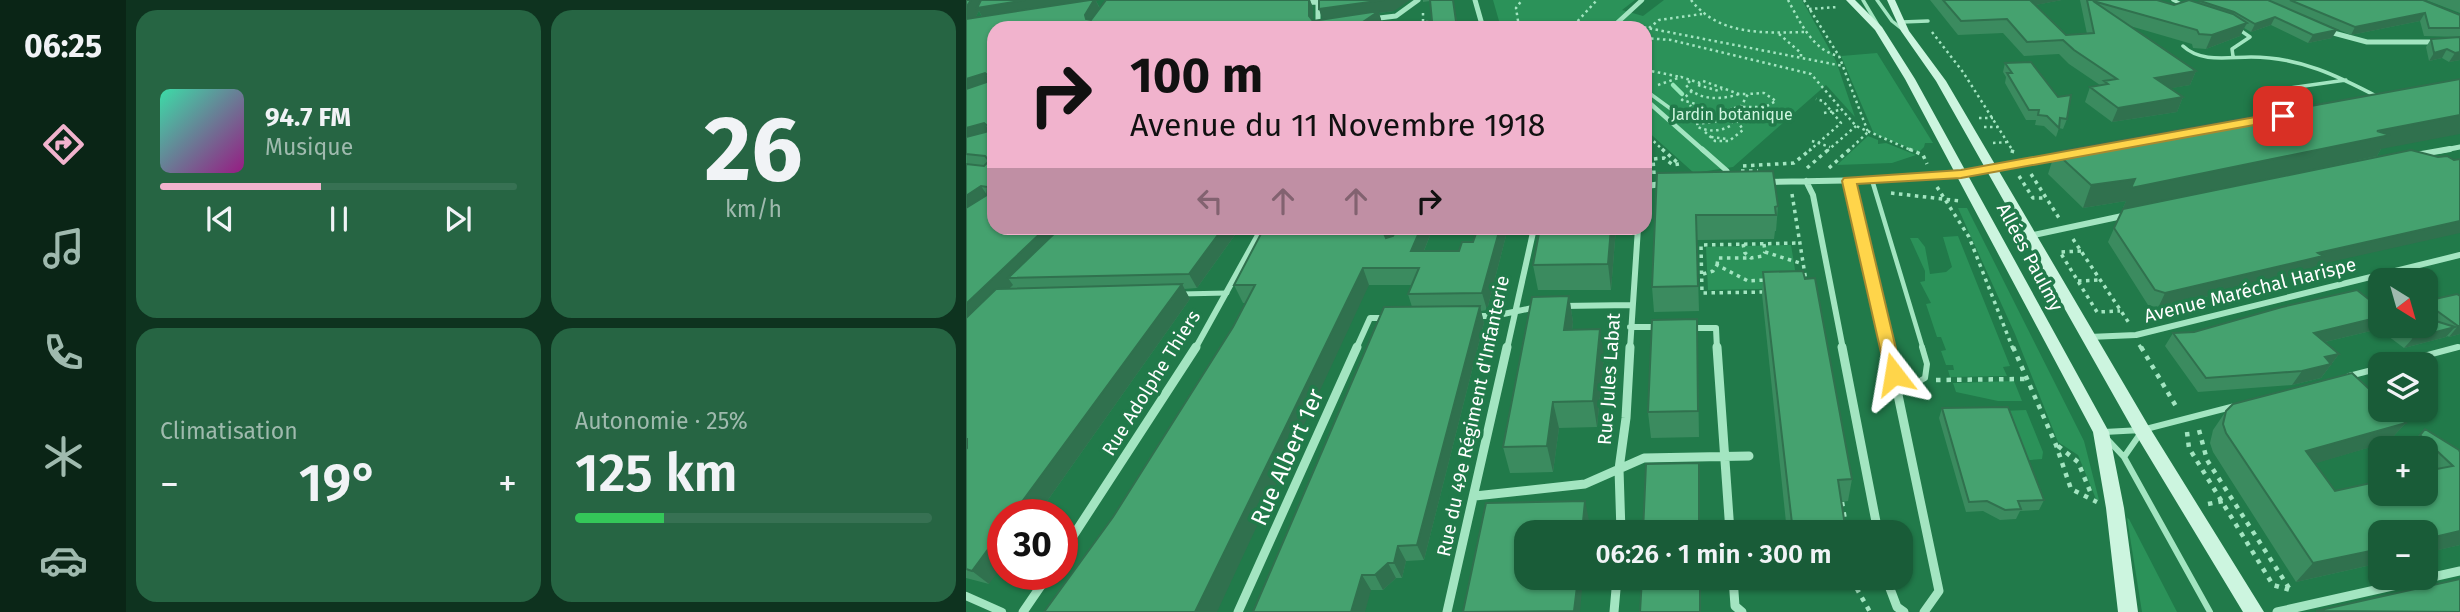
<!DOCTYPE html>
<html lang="fr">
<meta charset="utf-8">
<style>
body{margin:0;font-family:"Fira Sans",sans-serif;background:#266543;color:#f1f3f6;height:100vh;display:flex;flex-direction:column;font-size:26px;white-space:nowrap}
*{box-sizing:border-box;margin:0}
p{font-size:23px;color:#9fbaae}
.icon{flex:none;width:38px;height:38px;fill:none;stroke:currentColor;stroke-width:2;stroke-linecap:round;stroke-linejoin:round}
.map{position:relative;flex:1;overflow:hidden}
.details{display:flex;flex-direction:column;gap:10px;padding:10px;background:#0e331f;width:840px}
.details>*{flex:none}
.hud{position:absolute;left:21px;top:21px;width:665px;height:214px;border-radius:21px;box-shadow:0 2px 5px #0004;background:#f1b3cd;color:#111;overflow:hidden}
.needle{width:46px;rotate:143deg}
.controls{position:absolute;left:1402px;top:268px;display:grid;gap:14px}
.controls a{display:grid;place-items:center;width:70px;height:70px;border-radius:14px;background:#195c38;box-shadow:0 2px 5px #0004;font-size:35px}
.speed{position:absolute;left:21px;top:499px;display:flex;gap:14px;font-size:35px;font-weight:700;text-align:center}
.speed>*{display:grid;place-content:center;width:91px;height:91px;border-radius:50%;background:#195c38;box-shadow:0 2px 5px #0004;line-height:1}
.speed .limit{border:10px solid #d22;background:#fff;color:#111}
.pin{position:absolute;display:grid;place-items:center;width:60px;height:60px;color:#fff;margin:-30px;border-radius:14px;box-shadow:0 4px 10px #0006}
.me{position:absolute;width:77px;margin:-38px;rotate:346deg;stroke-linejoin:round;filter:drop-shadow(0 0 5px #0008)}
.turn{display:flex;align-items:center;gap:24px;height:147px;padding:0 28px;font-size:32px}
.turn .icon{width:91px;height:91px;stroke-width:2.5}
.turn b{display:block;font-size:49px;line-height:60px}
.lanes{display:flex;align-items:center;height:66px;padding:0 28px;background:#0003;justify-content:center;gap:35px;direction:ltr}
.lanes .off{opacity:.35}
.big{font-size:52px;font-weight:600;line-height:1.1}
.details .tile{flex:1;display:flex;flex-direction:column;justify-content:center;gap:10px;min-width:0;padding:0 24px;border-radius:21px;background:#266543}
.details .dial{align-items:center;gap:0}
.dial b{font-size:91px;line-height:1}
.song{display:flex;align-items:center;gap:21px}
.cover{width:84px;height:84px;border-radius:10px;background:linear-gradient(135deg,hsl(160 70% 55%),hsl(310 70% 35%))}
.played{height:7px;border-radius:4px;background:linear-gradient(90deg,#f1b3cd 45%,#377153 45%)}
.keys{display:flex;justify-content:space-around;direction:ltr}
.heat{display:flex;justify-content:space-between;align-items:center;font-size:38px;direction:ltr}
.charge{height:10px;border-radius:5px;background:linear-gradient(90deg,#34c759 25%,#377153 0)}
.details .tiles{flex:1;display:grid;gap:10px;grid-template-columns:repeat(2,1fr)}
.trip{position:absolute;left:548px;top:520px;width:399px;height:70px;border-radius:21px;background:#195c38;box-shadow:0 2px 5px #0004;font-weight:600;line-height:70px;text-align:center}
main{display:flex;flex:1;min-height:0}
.tabs{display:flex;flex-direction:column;width:126px;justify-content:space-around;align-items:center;background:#0a2516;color:#9fbaae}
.tabs .icon{width:49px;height:49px}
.tabs .selected{color:#f1b3cd}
.tabs b{font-size:32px;color:#f1f3f6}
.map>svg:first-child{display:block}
.green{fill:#2b9259}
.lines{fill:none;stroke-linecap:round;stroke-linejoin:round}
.stream{stroke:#96e7b9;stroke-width:4.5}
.path-far2{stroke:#a3e5c1;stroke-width:2.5;stroke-dasharray:2.5 3.5;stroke-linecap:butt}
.path-far1{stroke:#a3e5c1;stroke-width:3.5;stroke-dasharray:3.5 4.5;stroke-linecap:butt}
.path{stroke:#a3e5c1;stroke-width:4.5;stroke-dasharray:4.5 6;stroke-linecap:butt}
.service-far2{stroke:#a3e5c1;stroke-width:3.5}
.service-far1{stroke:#a3e5c1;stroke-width:4.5}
.service{stroke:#a3e5c1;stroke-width:6}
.pedestrian-far2{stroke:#a3e5c1;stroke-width:4.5}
.pedestrian-far1{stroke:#a3e5c1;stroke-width:5}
.pedestrian{stroke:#a3e5c1;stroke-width:8}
.minor-far2{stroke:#a3e5c1;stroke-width:5}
.minor-far1{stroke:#a3e5c1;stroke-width:6}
.minor{stroke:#a3e5c1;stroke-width:9}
.secondary{fill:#ccf5df;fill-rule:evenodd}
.path-bridge{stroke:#a3e5c1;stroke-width:2.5;stroke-dasharray:2.5 3.5;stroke-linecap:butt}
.wall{fill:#3b8b5f;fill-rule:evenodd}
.shaded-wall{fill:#30714e}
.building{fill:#45a26f;stroke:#30714e;stroke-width:2}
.route{fill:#ffd54a;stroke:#a68a30;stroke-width:2}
.labels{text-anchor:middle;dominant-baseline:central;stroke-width:7;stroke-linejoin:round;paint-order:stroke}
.far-park-label{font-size:16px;fill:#cff6e0;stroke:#217a4a}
.street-label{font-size:19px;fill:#fff;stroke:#217a4a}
.near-street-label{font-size:23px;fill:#fff;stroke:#217a4a}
</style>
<main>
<nav class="tabs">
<b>06:25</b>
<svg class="icon selected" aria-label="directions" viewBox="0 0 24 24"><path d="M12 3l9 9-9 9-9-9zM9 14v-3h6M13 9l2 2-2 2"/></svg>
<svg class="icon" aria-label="music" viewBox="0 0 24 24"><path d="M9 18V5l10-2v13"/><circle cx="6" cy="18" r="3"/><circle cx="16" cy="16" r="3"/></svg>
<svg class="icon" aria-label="phone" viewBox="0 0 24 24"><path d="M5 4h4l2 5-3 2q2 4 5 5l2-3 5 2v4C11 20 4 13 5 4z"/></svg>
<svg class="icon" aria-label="climate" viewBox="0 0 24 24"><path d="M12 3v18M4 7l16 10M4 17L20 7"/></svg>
<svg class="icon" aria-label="car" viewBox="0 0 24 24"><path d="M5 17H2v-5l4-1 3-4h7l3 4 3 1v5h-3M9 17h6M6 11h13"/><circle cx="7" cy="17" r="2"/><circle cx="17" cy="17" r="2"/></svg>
</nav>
<section class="details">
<div class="tiles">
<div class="tile">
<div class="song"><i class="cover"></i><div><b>94.7 FM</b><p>Musique</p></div></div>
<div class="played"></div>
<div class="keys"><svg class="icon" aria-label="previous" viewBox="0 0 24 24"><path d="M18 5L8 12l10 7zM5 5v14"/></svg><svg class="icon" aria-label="pause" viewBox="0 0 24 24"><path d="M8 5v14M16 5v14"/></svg><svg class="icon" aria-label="next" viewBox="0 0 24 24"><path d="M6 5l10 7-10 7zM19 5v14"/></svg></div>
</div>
<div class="tile dial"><b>26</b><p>km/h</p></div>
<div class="tile"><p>Climatisation</p>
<div class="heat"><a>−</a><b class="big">19°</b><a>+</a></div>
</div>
<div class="tile"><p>Autonomie · 25%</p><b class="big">125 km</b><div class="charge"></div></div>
</div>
</section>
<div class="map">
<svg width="1494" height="612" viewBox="0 0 1494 612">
<rect width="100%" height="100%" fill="#217a4a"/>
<path class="green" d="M527 0H669L656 10 677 16 698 0H836L870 61 889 117 860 85 767 167 728 173 679 129V28H535Z
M911 53 967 143H959L958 147 953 152 908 134 875 56Z
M902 136 912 140V144L920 143 950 155 926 163 871 165Z
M992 208H1001L1118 441 1133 500 1130 499 1112 455 1092 442 1049 334Z
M992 236 1044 366 1037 367 1041 376 984 377 982 370H988L987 365H980L975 351 980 350 975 337H971L960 304 965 303 954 282 959 281V271L944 238H952L959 247 964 274 980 272 986 267 977 237Z
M825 245 832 288 742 290 740 247Z
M1048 381 1056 401H1032L990 392 987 383Z
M1060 410 1077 452 1076 459 1052 461 1036 411Z
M1161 518 1163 519 1211 612H1176Z"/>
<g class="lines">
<path class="stream" d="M707 85 716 94"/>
<path class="path-far2" d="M725 0C753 36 798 33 840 32
M822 0C834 22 847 51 873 56
M838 0 873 56 902 132
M843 9 872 7
M457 13V22H464L465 28
M609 24 641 23
M666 25 877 66
M553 27 609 24 631 0
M553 27 550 8 556 0
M683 28 693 20 736 14
M966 32 997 72 1047 151
M813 34 835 53V58
M679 38 705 40 845 74 890 126 947 151
M680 70 715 77
M724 81 720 85C732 101 756 100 773 94
M692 85 715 77 734 83 737 81 773 94H782L764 126C753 132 741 132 730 126
M732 85 753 91 756 89
M726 91 716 100 730 104
M777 107H799L810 101 798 93 782 94
M858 113 874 110
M722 116 727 110 724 105
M717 117 737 118 768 108
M1013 118H1027
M730 124 755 121 769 114
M1018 127H1033
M739 132 749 141H763L777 130 771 120
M679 133 698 151
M745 137 762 139
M846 141 864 147
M1027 143 1043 142
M843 151 875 123 857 101 850 99
M861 151 890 126
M882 151 902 132"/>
<path class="path-far1" d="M696 149 713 164
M943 149 957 155 961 164
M1046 153 1047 149
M777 166 828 163 845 149
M841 168 863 149
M863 168 884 149
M775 171H792
M688 174 687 159 698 158 707 165 713 164
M1065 174 1093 218
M1053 176 1067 198H1079
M971 187 1003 237 1047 349
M925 193 994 201
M826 194 840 281
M1107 239 1163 323
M777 244 779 253 785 258 797 256 799 252
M798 244 799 252 837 264
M1115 251 1094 252 1131 312 1154 311
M751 265 752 258H785
M737 274 747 271 751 265 782 281 800 280
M1112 281 1134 280
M797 292 736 293 735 245 834 243
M1173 345 1176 349"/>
<path class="path" d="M1047 347 1090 445 1105 489 1131 502
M1175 347 1211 408
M970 380 1059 379
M1233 430 1241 460 1323 588
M1221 432 1223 448 1307 585 1324 590
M1092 446 1112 462 1126 496
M876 502 881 532
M1242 504 1257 501
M889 578 891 589 904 612"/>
<path class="service-far2" d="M897 0 913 27
M911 0 926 21 936 29
M1207 0 1215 4 1213 7
M936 22 962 21
M1217 46C1235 63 1262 57 1285 57 1334 57 1372 76 1414 98
M1267 56 1266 49 1284 37 1271 28
M1324 88 1380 80
M679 90 705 109"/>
<path class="service-far1" d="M906 180 957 349
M1485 349 1494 347"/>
<path class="service" d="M1428 364 1492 347
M1383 376 1414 368
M933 393 959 378 961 364 956 347
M1138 432 1176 430 1269 406
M1142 440 1158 457 1244 612
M1158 457 1174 434"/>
<path class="pedestrian-far2" d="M651 23 676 0
M679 99 738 151"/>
<path class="pedestrian-far1" d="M736 149 761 171 764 179
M215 294 261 293"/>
<path class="pedestrian" d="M0 596 36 612"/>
<path class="minor-far2" d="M509 0 517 28
M352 2V28
M337 3 374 0
M405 19 430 16 452 0
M1360 31 1401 42H1472
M1474 151 1494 147"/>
<path class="minor-far1" d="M1450 155 1484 149
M840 181 847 195 877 349
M883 181 923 349
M800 182 906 180 995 174 1094 156
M679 186 697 184
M1063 236 1161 215
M596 306 666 305
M510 316H528L571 307
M664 327H694
M724 328H750L751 349
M1123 337 1170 335 1494 255
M229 349 296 228
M390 349 404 318H421
M541 349 568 228
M664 349 672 228"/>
<path class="minor" d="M751 347 764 532
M876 347 912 532
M922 347 973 591 958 612
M509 496 619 484 678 458 783 456
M655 532 653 469 660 418 664 347
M96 553 230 347
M767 578 769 606 776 612
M920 578 931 607 938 612
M57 612 83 574
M272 612 391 347
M481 612 541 347
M648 612 651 578
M1311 612 1494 571"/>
<path class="secondary" d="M880 0H889L916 27 949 79 1143 432 1158 508 1172 612H1152L1140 508 1127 432 939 79 909 30Z
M921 0H929L943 31 980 81 1182 425 1298 612H1277L1170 435 970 81 935 31Z"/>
<path class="path-bridge" d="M768 108 777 107"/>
</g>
<path class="wall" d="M0 0 130 1 134 8 140 0H344L347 8V21L357 19 353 9 428 11 413 13 416 23 410 28 466 21 464 1 457 2V0H487L492 28H28V228H274L231 288 218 289 224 299 72 514H37L23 584 0 578ZM13 11 16 17 9 18Z
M964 0H1096L1069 5 1100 35 1121 34 1114 0H1191L1208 5 1233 3 1235 1 1234 0H1457L1494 15V37L1458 36 1454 21 1385 35 1309 3 1366 38 1342 43 1305 25 1285 32 1278 28 1274 36 1240 49 1227 48 1226 44 1164 26 1230 71 1224 85 1205 88 1217 97 1211 112 1146 122 1119 102 1124 87 1134 85 1103 64 1093 54 1058 56 1037 33 992 35Z
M1460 0H1494V13Z
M1494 37V60L1483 62 1476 58 1463 61 1460 47 1465 39Z
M1039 63 1101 119 1097 129 1093 128 1090 137 1078 126 1069 125 1070 120H1060L1039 83 1040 77 1037 72Z
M1415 149 1347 271 1192 308 1182 305 1142 242 1160 201 1117 208 1082 174 1089 152Z
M691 173 812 206 810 231H809L808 239 731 240 733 311 688 312 686 287Z
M298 228H467L458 251H493L507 242 512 228H542L521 310 515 311 518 323 458 560 440 561 436 578H430L417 590H405L287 612 446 307 442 294 446 285H403L147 517 267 327 279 303H277L268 285Z
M650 228 645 290H572L567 265Z
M797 272 886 479 882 501 875 502 880 532H821L796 294Z
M603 296 607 322 606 330 638 355 631 427 593 428 587 472 544 473 537 447Z
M1494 296V334L1483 337 1482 336 1480 337 1438 348 1422 336V326H1460V301Z
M731 319 733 437 685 438 682 412Z
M1416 326 1413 329 1359 342 1373 354 1355 378 1326 385 1232 392 1199 346 1207 333Z
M976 408 1078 500 1073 510 1054 511 1050 519 1034 520 1017 511 1000 512 973 418Z
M1260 411 1440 423 1422 442 1349 463 1369 491 1460 494V448H1441L1459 429 1493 450 1494 545 1330 582 1247 452 1244 443 1247 430Z
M826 578H882L880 583 827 585Z"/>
<path class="shaded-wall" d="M5 0H135L130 1 135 11 125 27 18 20 13 11 7 22 0 23V8Z
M343 0H344L347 8V28L343 16Z
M418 0H444L428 11 413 13 416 23 410 28H388L357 21 353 9Z
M1057 0H1096L1055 8Z
M1459 13 1454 21 1385 35 1389 27Z
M1309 17 1305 25 1285 32 1289 24Z
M1281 23 1274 36 1240 49 1246 35Z
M1371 30 1366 38 1342 43 1347 35Z
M1481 49 1476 58 1463 61 1468 53Z
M1494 52V60L1483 62 1489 53Z
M1230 71 1224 85 1184 92 1189 78Z
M19 73 27 86 0 95V79Z
M1217 97 1211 112 1146 122 1152 108Z
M1494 115V134L1415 149 1411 156 1156 210 1160 201 1117 208 1125 185Z
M18 123 27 136 0 144V128Z
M15 186 25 201 0 218V196Z
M1494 221V233L1351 265 1347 271 1192 308 1199 293 1352 253Z
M80 228H105L42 278 47 285 0 331V304Z
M257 228H274L231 288 223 274Z
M419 228H433L423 248 417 231Z
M455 228H467L451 268 445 251Z
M534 228H542L521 310 516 293Z
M645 228H650L645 290 642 264Z
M397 268 403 285 251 612H229Z
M216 284 224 299 72 514H47Z
M603 296 607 322 603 356 598 330Z
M514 306 518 323 458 560 451 545Z
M1414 317V326H1416L1413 329 1338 347 1348 333Z
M1492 326H1494V334L1483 337Z
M1489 327 1480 337 1438 348 1447 338Z
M634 329 638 355 631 427 627 401Z
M1373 354 1355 378 1326 385 1336 371 1359 357Z
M587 402 593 428 587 472 581 446Z
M1440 423 1422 442 1324 471 1340 451Z
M619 501 623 520 622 532H616Z
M37 529V565L23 584 6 571Z
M1494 531V545L1460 553V539Z
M432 546 440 561 436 578 428 563Z
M1414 549V563L1330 582 1347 563Z
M422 563 430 578 417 590 409 575Z
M396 575 405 590 399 612H385Z
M612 578H617L614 612H608Z"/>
<path class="building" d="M0 0H5L0 8Z
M15 0H59L11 8Z
M124 0H128L119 15 120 19 125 20 140 0H343V16L347 21 413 11 388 28H28V228H80L0 304V208L21 195 22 187 15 186 0 196V164L18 166 23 161 19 156 0 154V137L20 132 23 127 18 123 0 128V89L21 82 24 77 19 73 0 79V19Z
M353 0H418L353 9Z
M464 0H487L491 28H408L466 21Z
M977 0H1064L1100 35 1128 33 1121 0H1191L1208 5 1223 0 1267 14 1281 23 1246 35 1233 34 1231 30 1127 1 1230 71 1189 78 1217 97 1152 108 1124 87 1142 84 1138 81 1151 79 1108 50 1097 40 1061 42 1041 19 995 21Z
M1236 0H1302L1371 30 1347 35 1309 17 1289 24 1268 12 1234 1Z
M1324 0H1457L1494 15V28H1463L1459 13 1389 27Z
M1494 37V52L1489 53 1481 49 1468 53 1465 39Z
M1065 62 1092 97 1105 95 1101 119 1094 118 1093 128 1081 116 1072 115 1073 110H1063L1041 73H1046L1039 63Z
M1494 79V115L1411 131 1424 135 1165 188 1169 179 1125 185 1089 152Z
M1445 150 1472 157 1481 156 1488 160 1494 159V221L1352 253 1357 256 1199 293 1189 290 1148 228 1157 209Z
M807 171 812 206 809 207 810 215H730L732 286 686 287 691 173Z
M94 228H257L223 274 42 278Z
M298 228H419L417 231 420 238 427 236 431 228H455L445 251H493L496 242H507L512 228H534L516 293 442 294 453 268H397L229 612H78L147 517 267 327 289 285H268Z
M574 228H645L642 264 567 265Z
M837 271 839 279 849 278 886 479 872 480 880 532H827L797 272Z
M216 284 47 514H37V529L6 571 0 569V449L1 448V439H0V318L30 289Z
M1391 290 1414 308V317L1348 333 1373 354 1359 357 1365 364 1336 371 1240 378 1207 333 1228 332 1316 307Z
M1491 294 1494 296V326H1492L1460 303V301Z
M603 296 598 330 634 329 627 401 587 402 581 446 537 447 566 297Z
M514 306 451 545 432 546 428 563H422L409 575H396L385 612H287L418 307Z
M1460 318 1489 327 1447 338 1431 326H1460Z
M731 319 732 411 682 412 686 320Z
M1386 373 1414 399V410H1426L1440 423 1340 451 1369 491 1414 481V494H1460V471L1487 466 1454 435 1459 429 1493 450 1494 452V531L1460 539V532H1414V549L1347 563 1260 433 1257 424 1260 411 1267 404Z
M1042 407 1078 500 1052 501 1055 509 1039 510 1021 501 1003 502 976 408Z
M733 463V532H677L680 464Z
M619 501 616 532H560V578H612L608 611 497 612 520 503Z
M676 578H734V612H674Z
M1494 579V612L1350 611Z"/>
<path class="route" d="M1317 112 1323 116 1321 119 995 178 891 184 936 374 934 379H921L876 181 878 178 995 170Z"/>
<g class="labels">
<g class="far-park-label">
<text x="766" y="114">Jardin botanique</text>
</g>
<g class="street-label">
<text transform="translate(1064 257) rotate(62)">Allées Paulmy</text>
<text transform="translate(1284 290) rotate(-14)">Avenue Maréchal Harispe</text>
<text transform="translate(643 379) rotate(-86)">Rue Jules Labat</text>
<text transform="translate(185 383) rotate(-58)">Rue Adolphe Thiers</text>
<text transform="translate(507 416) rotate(-78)">Rue du 49e Régiment d'Infanterie</text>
</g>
<g class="near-street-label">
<text transform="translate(321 457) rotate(-66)">Rue Albert 1er</text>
</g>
</g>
</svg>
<div class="controls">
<a><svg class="needle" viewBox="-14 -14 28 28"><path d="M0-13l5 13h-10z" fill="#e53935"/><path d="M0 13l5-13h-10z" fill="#9fbaae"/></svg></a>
<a><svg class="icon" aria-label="layers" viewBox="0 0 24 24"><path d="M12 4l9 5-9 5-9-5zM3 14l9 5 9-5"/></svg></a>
<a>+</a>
<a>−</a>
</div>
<div class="speed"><div class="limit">30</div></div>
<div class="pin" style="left:1317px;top:116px;background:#d93025"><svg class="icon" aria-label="arrive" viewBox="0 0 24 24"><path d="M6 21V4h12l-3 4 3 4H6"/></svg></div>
<svg class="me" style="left:928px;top:374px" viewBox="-20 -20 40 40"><path d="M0-17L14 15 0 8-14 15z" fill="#ffd54a" stroke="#fff" stroke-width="4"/></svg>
<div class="trip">06:26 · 1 min · 300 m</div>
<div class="hud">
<div class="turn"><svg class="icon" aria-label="right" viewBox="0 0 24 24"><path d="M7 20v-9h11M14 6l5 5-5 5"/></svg><div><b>100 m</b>Avenue du 11 Novembre 1918</div></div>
<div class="lanes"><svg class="icon off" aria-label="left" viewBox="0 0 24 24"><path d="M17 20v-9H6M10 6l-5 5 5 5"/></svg><svg class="icon off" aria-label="ahead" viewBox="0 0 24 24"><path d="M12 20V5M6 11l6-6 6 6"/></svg><svg class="icon off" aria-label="ahead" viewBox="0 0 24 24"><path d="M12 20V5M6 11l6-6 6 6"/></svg><svg class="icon" aria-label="right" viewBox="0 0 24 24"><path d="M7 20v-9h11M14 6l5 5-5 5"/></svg></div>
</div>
</div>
</main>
